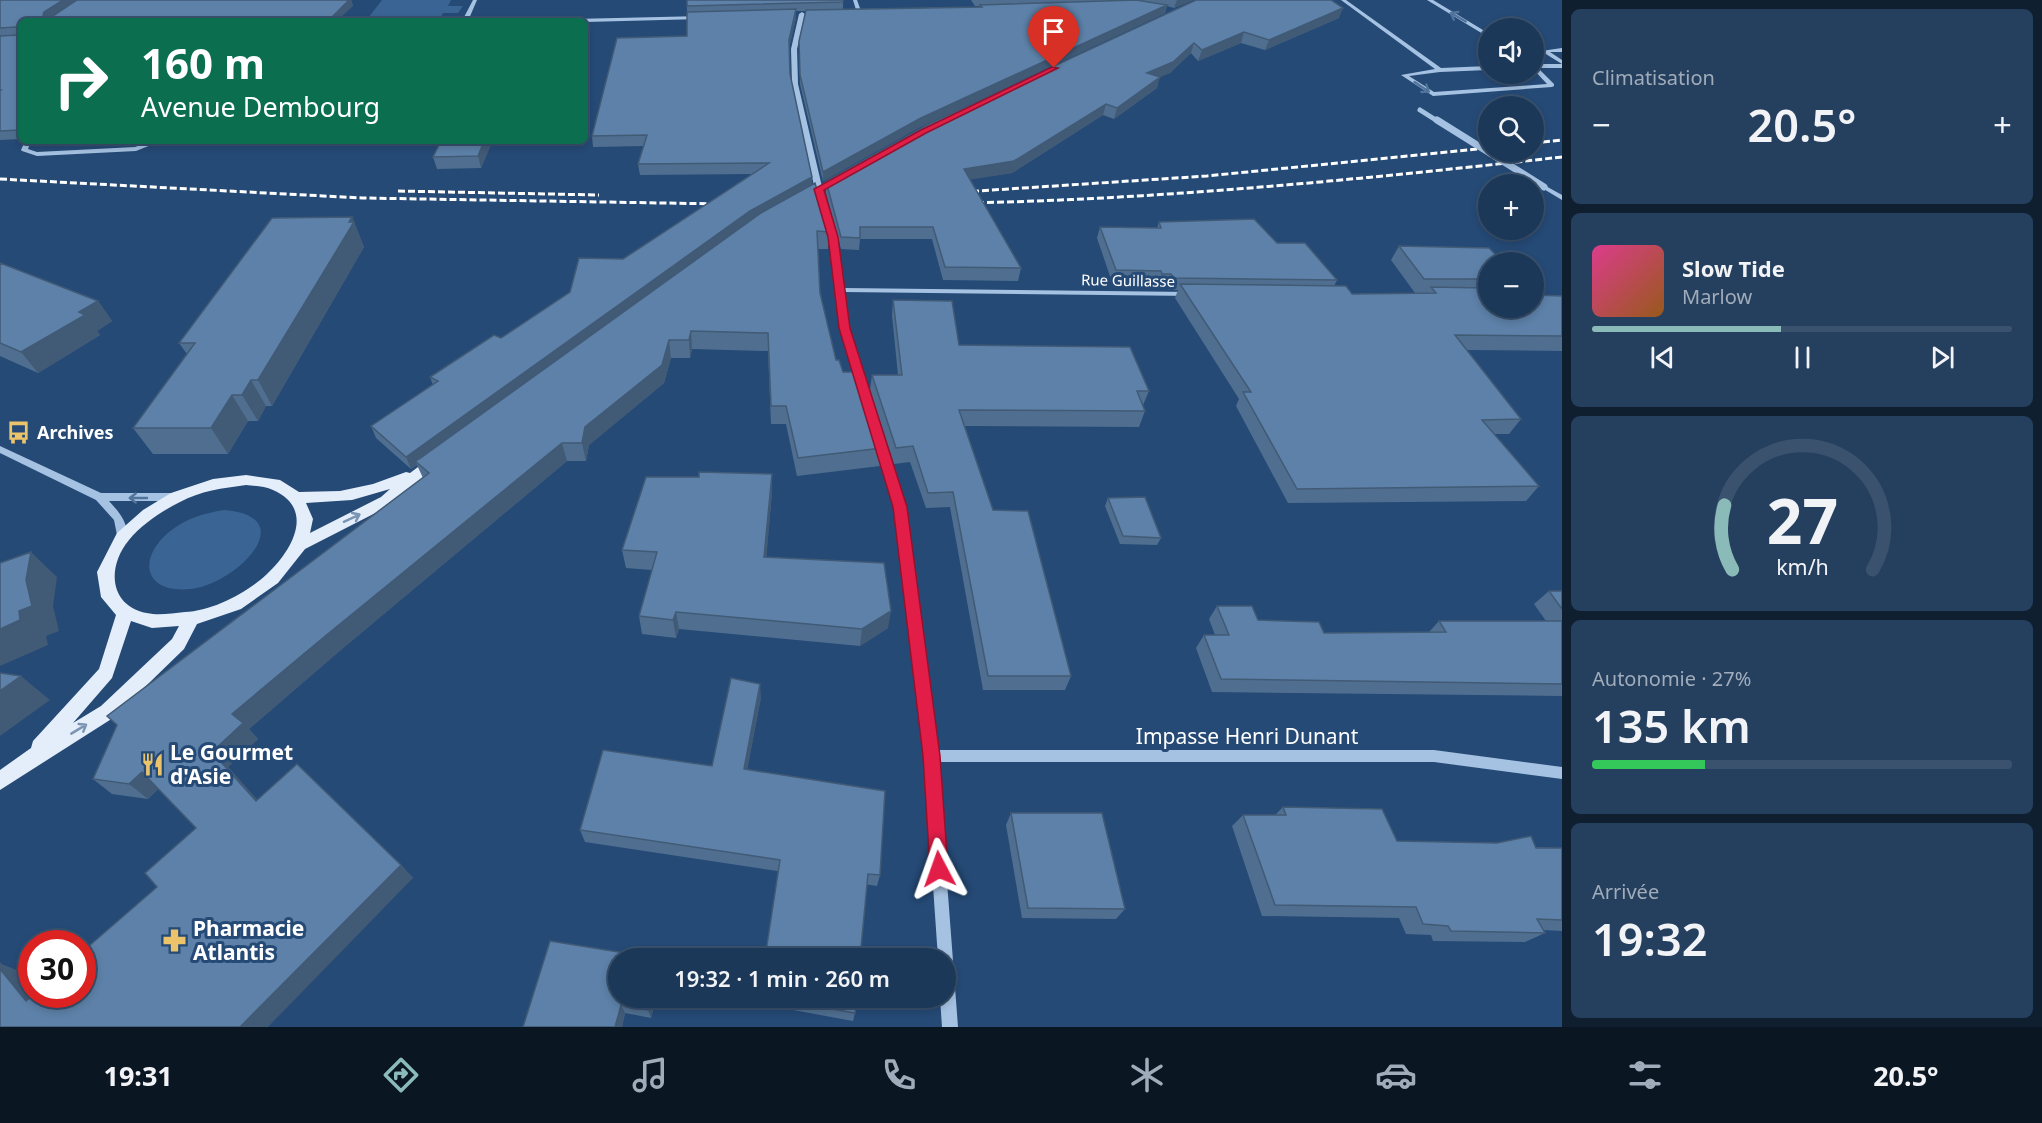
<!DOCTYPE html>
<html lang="fr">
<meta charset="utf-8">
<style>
body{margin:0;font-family:"Noto Sans",sans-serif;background:#253f5e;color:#f1f3f6;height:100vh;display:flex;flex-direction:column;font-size:22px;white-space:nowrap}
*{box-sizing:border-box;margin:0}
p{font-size:20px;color:#a0acba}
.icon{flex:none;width:33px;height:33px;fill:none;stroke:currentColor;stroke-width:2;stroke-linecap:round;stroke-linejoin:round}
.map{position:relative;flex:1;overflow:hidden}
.panel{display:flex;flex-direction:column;gap:9px;padding:9px;background:#0f1f30;width:480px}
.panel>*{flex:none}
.banner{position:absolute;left:18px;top:18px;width:570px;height:126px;border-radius:9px;box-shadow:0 3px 9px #0003,0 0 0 2px #3a526e;background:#0b6e4f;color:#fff;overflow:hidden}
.buttons{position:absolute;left:1478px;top:18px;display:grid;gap:12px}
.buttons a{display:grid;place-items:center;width:66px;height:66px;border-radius:50%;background:#1c3858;box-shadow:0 3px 9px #0003,0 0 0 2px #3a526e;font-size:30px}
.speed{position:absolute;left:18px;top:930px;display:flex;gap:12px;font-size:30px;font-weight:700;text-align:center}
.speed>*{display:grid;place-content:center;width:78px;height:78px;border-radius:50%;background:#1c3858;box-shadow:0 3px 9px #0003,0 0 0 2px #3a526e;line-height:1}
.speed .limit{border:9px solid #d22;background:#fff;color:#111}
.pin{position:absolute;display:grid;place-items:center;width:51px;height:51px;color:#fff;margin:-62px -26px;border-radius:50% 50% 50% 0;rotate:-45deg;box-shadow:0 0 6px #0007}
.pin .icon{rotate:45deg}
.me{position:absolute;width:66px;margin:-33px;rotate:356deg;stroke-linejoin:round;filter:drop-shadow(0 0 4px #0008)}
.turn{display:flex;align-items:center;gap:21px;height:126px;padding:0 24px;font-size:27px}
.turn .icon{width:78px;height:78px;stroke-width:2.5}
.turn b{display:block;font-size:42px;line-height:51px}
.big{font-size:45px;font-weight:600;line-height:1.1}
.panel .widget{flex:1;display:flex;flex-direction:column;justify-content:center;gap:9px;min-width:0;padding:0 21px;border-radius:9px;background:#253f5e}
.panel .dial{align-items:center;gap:0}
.dial svg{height:156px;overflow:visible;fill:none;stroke:#3a526e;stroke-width:7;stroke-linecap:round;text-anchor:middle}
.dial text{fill:#f1f3f6;stroke:none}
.song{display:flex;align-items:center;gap:18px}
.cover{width:72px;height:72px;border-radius:9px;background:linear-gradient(135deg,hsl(330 70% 55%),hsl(30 70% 35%))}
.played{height:6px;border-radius:3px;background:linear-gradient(90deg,#8bbbb9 45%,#3a526e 45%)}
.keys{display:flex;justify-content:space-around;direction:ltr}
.heat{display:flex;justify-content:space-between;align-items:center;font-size:33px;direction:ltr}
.charge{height:9px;border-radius:4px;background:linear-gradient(90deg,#34c759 27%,#3a526e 0)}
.trip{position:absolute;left:608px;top:948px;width:348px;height:60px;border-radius:30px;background:#1c3858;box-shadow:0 3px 9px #0003,0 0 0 2px #3a526e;font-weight:600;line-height:60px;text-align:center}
.tab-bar{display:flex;height:96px;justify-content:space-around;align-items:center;background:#0b1623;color:#a0acba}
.tab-bar .icon{width:42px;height:42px}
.tab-bar .selected{color:#8bbbb9}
.tab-bar b{font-size:27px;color:#f1f3f6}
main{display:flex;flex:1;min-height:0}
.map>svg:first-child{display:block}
.green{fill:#396493}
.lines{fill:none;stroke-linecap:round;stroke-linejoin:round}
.minor{fill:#a6c2e2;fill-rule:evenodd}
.major{fill:#e4eefb;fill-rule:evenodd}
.rail{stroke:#fff;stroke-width:3;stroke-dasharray:7 3;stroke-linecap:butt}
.minor-bridge-far1{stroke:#a6c2e2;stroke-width:5}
.minor-bridge{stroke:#a6c2e2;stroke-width:7}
.wall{fill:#506f90}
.shaded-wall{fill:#415a76}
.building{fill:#5d81a8;stroke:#415a76;stroke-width:1.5}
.oneway{stroke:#52749c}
.oneway2{stroke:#7b94b2}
.route{fill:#e11d48;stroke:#92132f;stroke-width:1.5}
.labels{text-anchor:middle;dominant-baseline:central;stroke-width:6;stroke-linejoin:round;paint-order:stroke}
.far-street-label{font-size:15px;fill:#fff;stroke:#254a76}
.poi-label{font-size:18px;font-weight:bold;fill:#fff;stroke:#254a76;text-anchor:start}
.near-street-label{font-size:21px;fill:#fff;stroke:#254a76}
.near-poi-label{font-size:21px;font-weight:bold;fill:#fff;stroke:#254a76;text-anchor:start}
</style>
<main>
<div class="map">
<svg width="1562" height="1027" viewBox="0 0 1562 1027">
<rect width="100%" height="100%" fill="#254a76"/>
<path class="green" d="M382 0H451L448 6H463L458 13H443L441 17 368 18Z
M224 510C303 516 237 584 191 589 145 594 136 560 169 532 185 519 204 513 224 510Z"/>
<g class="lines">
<path class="minor" d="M473 0H477L468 21H462Z
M853 0H857L862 14 857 13Z
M1341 0H1346L1441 68 1488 66V70L1440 72 1409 76 1434 92 1547 84 1533 69V64H1562V68H1538L1554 84V86L1552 87 1433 96 1401 75 1435 69Z
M1427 0H1433L1488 33V37Z
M802 12 805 14 797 49 798 84 826 204 837 238 843 288 1191 292 1195 294 1194 296 844 292 848 328 867 386 865 388H859L840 328 829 238 818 204 792 84 791 49 799 14Z
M703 16 701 19 585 22 570 21 573 19Z
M1562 48V52H1550L1562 60V64L1541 51Z
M25 141H31L28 149 37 152 135 147 152 141H161L136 151 37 156 22 151 21 150Z
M1544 185 1562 195V200L1542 188 1541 187Z
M878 435 883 438 905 507 937 750H1434L1562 767V779L1434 762H938L958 1027H942L940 998H945V958H938L924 756 895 507 873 438Z
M0 446 101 493H176L181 497 176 501H109C119 512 130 524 126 540H118L114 520 96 500 0 453Z"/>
<path class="major" d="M840 174 848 176 805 201 796 199Z
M434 455 441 460 439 464 391 505 305 549 278 583 241 609 197 624 184 649 113 718 0 790V770L31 748 33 741 99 669 116 615 101 597 97 572 117 533 143 510 171 493 213 479 246 475 280 480 299 492 340 491 373 484 406 472 410 473ZM246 485C254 486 265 486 273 490 316 509 292 551 267 574 247 593 212 611 185 612 174 613 163 615 153 614 110 610 105 569 129 540 142 524 162 511 180 502 200 491 223 488 246 485ZM390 489 381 497 310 533 313 519 306 503 352 500ZM131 621 152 628 179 626 172 639 101 706 73 723 112 678Z"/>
<path class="rail" d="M1533 143 1562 140
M0 179 362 198 724 204
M398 191 599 195
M962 192 1207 176 1488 148
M967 203C1166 199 1364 179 1562 157"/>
<path class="minor-bridge-far1" d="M1420 110 1439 122"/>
<path class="minor-bridge" d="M1437 120 1544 187"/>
</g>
<path class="wall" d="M0 0H351L353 6 21 21V139L0 140V36L18 35 0 36Z
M687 0 843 2V9L980 7V6H975L971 0H1193L1174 8 1167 6 1165 13 920 127 823 181 800 84 799 41 806 11H796V18L789 48 790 74 812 184 829 232 828 249H818L820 293 836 360 882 448 880 466 797 476 786 424H771L768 351 692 349 690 358H671L664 383 589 445 586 461H567L336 654 249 729 258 739 228 767 257 800 401 865 413 878 0 1027V962L1 964 18 971 32 987V994H82L157 887 196 828 158 789 148 799 112 794 93 779 423 478 417 465 411 469 376 438 371 426 433 385 430 377 501 338 753 174 640 175 638 164 644 146 593 147 592 136 687 36Z
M1196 0 1339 18 1265 50 1241 43 1198 61 1191 53 1170 73 1159 77 1157 88 1114 119 1103 115 1012 173 970 179 1021 268 1018 281 943 280 932 239H860L859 250 841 249 826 193V181Z
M441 141H522L492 142 481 168 437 169 433 157Z
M352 217 364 247 272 406H266L258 421H248L228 454H153L133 428 187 354 179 343Z
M1159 222 1277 243 1337 280 1334 286 1352 294 1415 293 1391 260 1399 246 1488 262V308L1562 296V351L1467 350 1521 419 1509 434H1494L1539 486 1526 501 1288 503 1236 406 1239 399 1175 298 1178 290H1169L1166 285H1158L1156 282H1112L1097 238 1100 227 1157 228Z
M0 263 98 301 112 321 97 331 100 335 38 373 0 356Z
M893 300 959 345 1149 391 1143 405 1145 411 1139 427 965 426 993 510 1071 676 1065 690H983L950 507 926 508 910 462 894 464 870 390 872 375H898L892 315Z
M772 492 766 557 888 628 860 646 679 629 676 638 642 634 639 616 652 570 626 568 622 550Z
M1108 498 1161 538 1157 545 1120 544 1105 506Z
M1549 591H1562V696L1212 692 1196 648 1204 635H1215L1209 619 1217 606 1258 620 1324 633 1429 632 1439 621H1546L1534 604Z
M761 697 747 770 880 875 877 886 585 842 580 830 712 766Z
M1283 807 1397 841 1562 848V931L1543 930 1545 933 1525 942 1433 941 1431 935 1406 934 1399 918 1262 916 1232 826 1243 815H1275Z
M1011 813 1125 909 1116 919 1022 918 1006 825Z
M618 998H656L651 1018 625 1013 622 1027H523Z
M759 998H857L855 1013 853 1021 760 1004Z"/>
<path class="shaded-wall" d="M63 0H79L48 19 43 15 44 12Z
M349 0H351L353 6 337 21H328Z
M1177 0H1193L1174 8Z
M1167 5 1165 13 920 127 823 181V172L921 118Z
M1343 8 1339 18 1265 50 1269 40Z
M796 9V18L789 49V40Z
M1244 32 1241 43 1198 61 1202 50Z
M1194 43 1191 53 1170 73 1144 84 1147 73Z
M1160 77 1157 88 1114 119 1117 108Z
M1106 104 1103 115 1012 173 962 181 964 169Z
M484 141H491L492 142 481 168 478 156Z
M812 177V188L415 461 417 465 411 469 406 457 750 211Z
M352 217 364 247 272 406 258 380Z
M98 301 112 321 97 331 100 335 38 373 21 352 79 312Z
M691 331 692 349 690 358 689 340Z
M669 340 671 358 664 383 589 445 586 461 582 443 585 427Z
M251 380 266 406 258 421 242 395Z
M232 395 248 421 228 454 211 428Z
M562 443 567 461 336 654 249 729 258 739 228 767 271 815 256 801 212 752 232 714 324 637Z
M772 474V492L765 575 764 557Z
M31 552 57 577 53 606 59 631 46 636 48 645 0 666V629L26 580Z
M891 611 888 628 860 646 862 629Z
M676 612 679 629 676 638 673 620Z
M21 676 50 700 0 736V691Z
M760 684 761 697 745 782 744 769Z
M142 772 160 787 148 799 129 784Z
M401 865 413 878 268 1027H240Z
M0 962 1 964 18 971 32 987V994H38L26 1001 0 973Z
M650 998H656L651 1018 648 1010Z
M621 1005 625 1013 622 1027H615Z"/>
<path class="building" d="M0 0H63L44 12 43 15 53 16 77 0H349L328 21H21V130L0 131V91L1 90H0V36L18 35 19 30 16 27 0 28Z
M687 0H843V2L687 6Z
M1136 0 1167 5 921 118 823 172 800 75 799 41 806 10 982 7 980 5Z
M1196 0H1331L1343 8 1269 40 1244 32 1202 50 1194 43 1173 62 1147 73 1160 77 1117 108 1106 104 1014 161 964 169 1021 268 945 267 933 227H860V238L841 237 826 181 929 124Z
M796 9 789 40 790 74 812 177 750 211 406 457 371 426 438 381 430 377 494 335 501 338 570 292 579 258 623 259 769 163 638 164 647 135 592 136 617 38 687 36V12Z
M441 141H484L478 156 433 157Z
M815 183 829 232 817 231 820 293 836 360H839L843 372H858L882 448 798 458 786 406H771L768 333 691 331 689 340H669L662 365 585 427 582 443H562L324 637 232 714 243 723 212 752 256 801 297 764 401 865 240 1027H0V969L26 1001 34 994H82V952L157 887 145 873 196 828 142 772 129 784 93 779 117 725 107 716 429 473 415 461 419 459 761 213Z
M352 217 349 222H354L258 380H251L242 395H232L211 428H133L195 343H179L272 218Z
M1254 219 1277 243H1305L1337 280 1174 278 1171 274H1162L1161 271 1116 270 1100 227 1161 228 1159 222Z
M1399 246 1489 248 1503 262H1488V279H1424Z
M0 263 98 301 79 312 85 315 21 352 0 343Z
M1180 284 1346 286 1352 294 1436 293 1431 287 1488 288V308H1533V295L1562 296V336L1455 335 1521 419 1482 420 1539 486 1297 489 1243 392H1251Z
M893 300 952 301 959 345 1130 347 1149 391H1137L1145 411 959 410 993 510 1028 511 1071 676H988L953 492 928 493 913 446 896 448 872 375H902Z
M699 472 772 474 764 557 884 563 891 611 862 629 676 612 673 620 639 616 657 552 622 550 646 477H699Z
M1145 497 1161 538 1123 536 1108 498Z
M31 552 26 580 32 606 19 611 20 620 0 629V563Z
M1549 591H1562V609Z
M1217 606H1252L1258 620 1319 622 1324 633 1446 632 1439 621H1562V684L1221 679 1204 635H1229Z
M0 673 21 676 0 691Z
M731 678 760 684 744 769 885 791 880 875 868 874 860 958H765L780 860 580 830 603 750 712 766Z
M1283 807 1382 809 1397 841 1497 843 1531 836 1536 848H1562V920L1537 919 1545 933 1451 931 1448 926 1423 924 1416 907 1275 905 1243 815H1286Z
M1011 813H1102L1125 909 1028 908Z
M550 941 656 958H618V998H650L648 1010 621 1005 615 1027H523Z
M771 998H857L855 1013Z"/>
<defs><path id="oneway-shaft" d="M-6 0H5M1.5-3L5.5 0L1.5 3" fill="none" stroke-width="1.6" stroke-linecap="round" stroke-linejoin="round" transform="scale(1.5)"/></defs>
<g class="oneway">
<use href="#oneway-shaft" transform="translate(1458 17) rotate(-150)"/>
<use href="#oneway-shaft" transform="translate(1422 87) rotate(34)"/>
<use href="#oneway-shaft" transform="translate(138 498) rotate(180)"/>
</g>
<g class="oneway2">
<use href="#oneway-shaft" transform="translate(352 518) rotate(-25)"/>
<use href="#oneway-shaft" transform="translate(79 729) rotate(-31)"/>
</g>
<path class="route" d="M1052 67 1058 68 926 133 824 190 838 237 850 328 907 507 940 756 948 869 946 876 939 878 933 876 930 869 923 756 893 507 839 328 828 237 814 189 921 130Z"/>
<defs>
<symbol id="bus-bare" viewBox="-9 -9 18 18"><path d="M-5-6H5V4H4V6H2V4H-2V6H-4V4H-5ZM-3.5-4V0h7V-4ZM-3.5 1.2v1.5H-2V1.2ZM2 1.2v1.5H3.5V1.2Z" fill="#ebc36b" stroke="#254a76" stroke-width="2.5" paint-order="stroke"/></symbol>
<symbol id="restaurant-bare" viewBox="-9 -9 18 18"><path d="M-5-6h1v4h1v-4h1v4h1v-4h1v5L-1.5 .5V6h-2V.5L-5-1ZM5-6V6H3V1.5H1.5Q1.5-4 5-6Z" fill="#ebc36b" stroke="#254a76" stroke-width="2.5" paint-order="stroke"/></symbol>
<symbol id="pharmacy-bare" viewBox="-9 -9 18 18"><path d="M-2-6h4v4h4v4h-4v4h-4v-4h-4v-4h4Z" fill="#ebc36b" stroke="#254a76" stroke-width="2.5" paint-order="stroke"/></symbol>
</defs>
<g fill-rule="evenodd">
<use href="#bus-bare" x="2" y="416" width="33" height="33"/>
<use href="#restaurant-bare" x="136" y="748" width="33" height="33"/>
<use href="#pharmacy-bare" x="158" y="924" width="33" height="33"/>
</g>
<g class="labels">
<g class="far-street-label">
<text transform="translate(1128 280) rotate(1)">Rue Guillasse</text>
</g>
<g class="poi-label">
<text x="37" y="432">Archives</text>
</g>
<g class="near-street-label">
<text x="1247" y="736">Impasse Henri Dunant</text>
</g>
<g class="near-poi-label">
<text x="170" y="752">Le Gourmet<tspan x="170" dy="24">d'Asie</tspan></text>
<text x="193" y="928">Pharmacie<tspan x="193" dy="24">Atlantis</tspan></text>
</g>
</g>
</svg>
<div class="buttons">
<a><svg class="icon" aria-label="sound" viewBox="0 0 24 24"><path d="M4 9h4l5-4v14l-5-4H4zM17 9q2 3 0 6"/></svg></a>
<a><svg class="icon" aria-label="search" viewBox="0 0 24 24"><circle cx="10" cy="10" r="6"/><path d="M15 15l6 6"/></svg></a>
<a>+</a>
<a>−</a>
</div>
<div class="speed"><div class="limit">30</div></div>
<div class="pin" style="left:1054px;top:68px;background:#d93025"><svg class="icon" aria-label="arrive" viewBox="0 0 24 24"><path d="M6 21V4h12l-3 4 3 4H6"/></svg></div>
<svg class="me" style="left:939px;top:869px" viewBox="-20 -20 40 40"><path d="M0-17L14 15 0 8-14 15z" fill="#e11d48" stroke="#fff" stroke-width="4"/></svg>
<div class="trip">19:32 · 1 min · 260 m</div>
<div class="banner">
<div class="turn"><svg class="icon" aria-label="right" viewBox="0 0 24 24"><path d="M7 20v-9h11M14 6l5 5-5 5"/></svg><div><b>160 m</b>Avenue Dembourg</div></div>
</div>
</div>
<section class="panel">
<div class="widget"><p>Climatisation</p>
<div class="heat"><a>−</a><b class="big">20.5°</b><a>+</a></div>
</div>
<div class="widget">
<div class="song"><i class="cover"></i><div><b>Slow Tide</b><p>Marlow</p></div></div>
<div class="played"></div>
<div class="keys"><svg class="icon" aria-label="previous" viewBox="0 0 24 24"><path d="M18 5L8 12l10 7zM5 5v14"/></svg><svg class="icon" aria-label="pause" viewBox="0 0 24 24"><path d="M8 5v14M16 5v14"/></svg><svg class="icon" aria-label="next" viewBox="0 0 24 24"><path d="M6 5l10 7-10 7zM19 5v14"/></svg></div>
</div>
<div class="widget dial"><svg viewBox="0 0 100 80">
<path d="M14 69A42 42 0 1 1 86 69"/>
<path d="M14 69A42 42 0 0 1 10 36" stroke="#8bbbb9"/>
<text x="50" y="56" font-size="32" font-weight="700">27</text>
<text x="50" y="72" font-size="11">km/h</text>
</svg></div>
<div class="widget"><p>Autonomie · 27%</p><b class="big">135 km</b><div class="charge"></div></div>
<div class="widget"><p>Arrivée</p><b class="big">19:32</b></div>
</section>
</main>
<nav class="tab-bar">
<b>19:31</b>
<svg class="icon selected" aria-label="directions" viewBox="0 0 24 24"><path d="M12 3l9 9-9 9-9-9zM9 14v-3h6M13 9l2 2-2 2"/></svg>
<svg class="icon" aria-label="music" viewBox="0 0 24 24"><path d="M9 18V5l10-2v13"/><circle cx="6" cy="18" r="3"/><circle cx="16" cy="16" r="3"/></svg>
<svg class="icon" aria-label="phone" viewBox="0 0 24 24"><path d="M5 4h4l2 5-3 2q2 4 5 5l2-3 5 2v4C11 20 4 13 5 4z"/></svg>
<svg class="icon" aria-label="climate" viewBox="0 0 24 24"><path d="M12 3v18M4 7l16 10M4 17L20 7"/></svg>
<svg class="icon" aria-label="car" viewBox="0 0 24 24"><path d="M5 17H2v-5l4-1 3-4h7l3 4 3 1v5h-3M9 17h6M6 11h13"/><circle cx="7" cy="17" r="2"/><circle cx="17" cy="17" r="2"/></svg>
<svg class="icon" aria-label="filters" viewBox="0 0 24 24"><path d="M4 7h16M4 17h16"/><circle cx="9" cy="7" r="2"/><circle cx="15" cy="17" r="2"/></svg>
<b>20.5°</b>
</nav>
